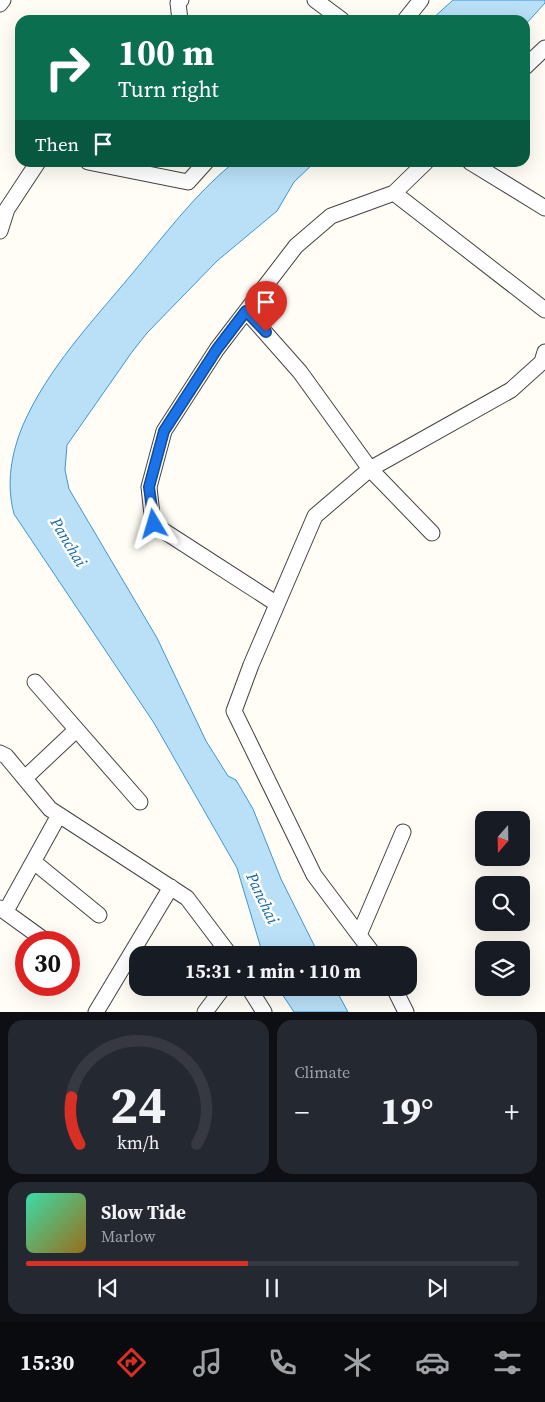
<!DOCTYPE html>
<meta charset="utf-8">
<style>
body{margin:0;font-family:"Source Serif 4",serif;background:#242831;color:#f1f3f6;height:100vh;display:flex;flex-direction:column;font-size:19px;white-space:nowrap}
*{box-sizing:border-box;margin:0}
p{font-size:16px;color:#9ea1a6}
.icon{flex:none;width:28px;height:28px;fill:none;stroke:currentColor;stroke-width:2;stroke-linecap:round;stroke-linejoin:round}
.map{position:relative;height:1012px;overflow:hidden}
.details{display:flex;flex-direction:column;gap:8px;padding:8px;background:#0d0f14;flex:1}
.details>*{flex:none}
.hud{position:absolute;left:15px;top:15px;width:515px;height:152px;border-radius:15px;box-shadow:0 5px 20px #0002;background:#0b6e4f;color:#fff;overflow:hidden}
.needle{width:32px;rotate:200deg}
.controls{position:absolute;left:475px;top:811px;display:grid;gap:10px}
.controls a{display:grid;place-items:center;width:55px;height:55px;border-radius:10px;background:#171b24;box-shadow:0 5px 20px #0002;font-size:25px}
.speed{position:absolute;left:15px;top:931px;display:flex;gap:10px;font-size:25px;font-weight:700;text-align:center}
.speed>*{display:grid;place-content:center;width:65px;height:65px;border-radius:50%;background:#171b24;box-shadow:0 5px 20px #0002;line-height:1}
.speed .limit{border:8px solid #d22;background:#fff;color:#111}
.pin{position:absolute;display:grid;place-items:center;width:42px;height:42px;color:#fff;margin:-51px -21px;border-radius:50% 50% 50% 0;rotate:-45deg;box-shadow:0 0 5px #0007}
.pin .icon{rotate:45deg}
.me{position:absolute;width:55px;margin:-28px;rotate:353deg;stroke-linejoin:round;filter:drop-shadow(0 0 4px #0008)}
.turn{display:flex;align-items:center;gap:18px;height:105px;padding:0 20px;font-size:22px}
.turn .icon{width:65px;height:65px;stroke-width:2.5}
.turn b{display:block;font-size:35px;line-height:42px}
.then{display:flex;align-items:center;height:48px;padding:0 20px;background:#0003;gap:10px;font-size:19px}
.big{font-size:38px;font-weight:700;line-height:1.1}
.details .card{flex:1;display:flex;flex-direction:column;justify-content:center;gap:8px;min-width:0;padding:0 18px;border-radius:15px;background:#242831}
.details .dial{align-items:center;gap:0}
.dial svg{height:130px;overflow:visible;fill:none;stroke:#363941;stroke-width:7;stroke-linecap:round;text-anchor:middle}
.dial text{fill:#f1f3f6;stroke:none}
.song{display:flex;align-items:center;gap:15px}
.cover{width:60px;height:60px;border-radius:8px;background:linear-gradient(135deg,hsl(160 70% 55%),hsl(40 70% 35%))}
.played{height:5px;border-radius:2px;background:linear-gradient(90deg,#d93025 45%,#363941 45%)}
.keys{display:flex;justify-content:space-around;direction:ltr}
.heat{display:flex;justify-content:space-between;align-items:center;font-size:28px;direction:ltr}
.details .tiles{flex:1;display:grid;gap:8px;grid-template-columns:1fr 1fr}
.card:last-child{grid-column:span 2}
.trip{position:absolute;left:129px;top:946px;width:288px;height:50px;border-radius:15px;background:#171b24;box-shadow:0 5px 20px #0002;font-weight:700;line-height:50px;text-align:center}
.tab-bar{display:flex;height:80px;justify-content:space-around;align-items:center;background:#090b0e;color:#9ea1a6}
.tab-bar .icon{width:35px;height:35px}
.tab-bar .on{color:#d93025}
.tab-bar b{font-size:22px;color:#f1f3f6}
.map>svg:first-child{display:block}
.water{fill:#b9e0f7;stroke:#3f96cf}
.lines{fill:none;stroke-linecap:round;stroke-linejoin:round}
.minor-casing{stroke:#444;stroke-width:17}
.minor{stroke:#fff;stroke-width:15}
.route-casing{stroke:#114b97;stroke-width:12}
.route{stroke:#1a73e8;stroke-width:9}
.labels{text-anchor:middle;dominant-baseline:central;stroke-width:5;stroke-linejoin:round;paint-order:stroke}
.water-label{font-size:16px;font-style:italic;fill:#1768a6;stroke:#fff}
</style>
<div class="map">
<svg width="545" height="1012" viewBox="0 0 545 1012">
<rect width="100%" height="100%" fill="#fffdf5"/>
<path class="water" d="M453 0H545V3L525 25V20H431Z
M233 163H314L294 182 277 211 217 261 147 333 132 352 67 445 65 470 69 489 157 638 206 741 228 776 236 780 253 809 281 879 319 955H263L237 868 154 723 14 514C6 484 11 454 23 425 48 368 92 322 131 275 164 236 194 195 233 163Z
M278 988H335L348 1012H294Z"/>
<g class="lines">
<defs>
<path id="minor" d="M315 0 342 20
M0 4 3 0
M180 20 178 3 181 0
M405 20 421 0
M525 67 545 48
M88 162 188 182 206 162
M470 162 545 208
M394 193 545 310
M0 231 7 209 38 162
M246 311 300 372 370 469 432 533
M277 604 153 524 149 487 164 431 217 349 296 246 331 216 394 193 426 162
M35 682 140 802
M0 753 6 756 50 809 187 898 230 955
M25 778 76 730
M34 862 99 915
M0 908 47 942
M6 911 59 815
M359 935 403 832
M374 955 314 875 234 711 251 665 315 516 370 469 511 390 542 362 545 352
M249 988 264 1012
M394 988 406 1012
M96 1012 171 887
M205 1012 223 988"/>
</defs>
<use href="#minor" class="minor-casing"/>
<use href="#minor" class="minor"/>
</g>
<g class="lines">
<defs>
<path id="route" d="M154 524 149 487 164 431 217 349 246 311 266 332"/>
</defs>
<use href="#route" class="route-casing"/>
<use href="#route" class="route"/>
</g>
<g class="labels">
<g class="water-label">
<text transform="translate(69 542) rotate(59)">Panchai</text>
<text transform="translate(263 898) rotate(65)">Panchai</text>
</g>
</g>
</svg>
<div class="controls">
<a><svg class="needle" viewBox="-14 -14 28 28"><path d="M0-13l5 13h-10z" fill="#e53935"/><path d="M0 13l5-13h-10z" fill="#9ea1a6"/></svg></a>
<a><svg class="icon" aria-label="search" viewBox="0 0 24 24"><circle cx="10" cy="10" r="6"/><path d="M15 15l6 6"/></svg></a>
<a><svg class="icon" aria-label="layers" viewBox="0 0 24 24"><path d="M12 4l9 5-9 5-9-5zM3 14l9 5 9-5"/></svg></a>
</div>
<div class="speed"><div class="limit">30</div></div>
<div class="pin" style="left:266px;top:332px;background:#d93025"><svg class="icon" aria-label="arrive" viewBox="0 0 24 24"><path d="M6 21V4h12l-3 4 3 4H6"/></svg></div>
<svg class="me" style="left:154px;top:524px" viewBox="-20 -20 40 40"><path d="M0-17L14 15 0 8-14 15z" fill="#1a73e8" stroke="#fff" stroke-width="4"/></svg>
<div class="trip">15:31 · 1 min · 110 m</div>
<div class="hud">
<div class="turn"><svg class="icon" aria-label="right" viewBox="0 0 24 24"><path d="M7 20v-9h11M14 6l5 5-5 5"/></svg><div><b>100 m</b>Turn right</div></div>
<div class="then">Then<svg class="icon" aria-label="arrive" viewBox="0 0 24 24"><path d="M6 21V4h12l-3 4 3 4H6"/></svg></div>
</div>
</div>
<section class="details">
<div class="tiles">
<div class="card dial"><svg viewBox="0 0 100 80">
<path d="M14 69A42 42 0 1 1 86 69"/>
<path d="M14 69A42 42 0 0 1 9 40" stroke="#d93025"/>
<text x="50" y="56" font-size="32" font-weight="700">24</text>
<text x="50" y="72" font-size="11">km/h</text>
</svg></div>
<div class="card"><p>Climate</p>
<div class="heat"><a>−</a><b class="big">19°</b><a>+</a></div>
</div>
<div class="card">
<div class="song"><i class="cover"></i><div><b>Slow Tide</b><p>Marlow</p></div></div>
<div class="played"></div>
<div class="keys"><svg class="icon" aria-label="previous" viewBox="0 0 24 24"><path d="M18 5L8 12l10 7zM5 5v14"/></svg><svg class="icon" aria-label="pause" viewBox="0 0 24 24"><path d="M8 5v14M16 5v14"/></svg><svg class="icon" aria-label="next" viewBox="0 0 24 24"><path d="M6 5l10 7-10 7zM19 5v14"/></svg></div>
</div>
</div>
</section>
<nav class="tab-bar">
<b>15:30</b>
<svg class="icon on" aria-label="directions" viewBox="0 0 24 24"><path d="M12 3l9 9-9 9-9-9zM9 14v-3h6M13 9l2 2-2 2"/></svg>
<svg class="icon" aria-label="music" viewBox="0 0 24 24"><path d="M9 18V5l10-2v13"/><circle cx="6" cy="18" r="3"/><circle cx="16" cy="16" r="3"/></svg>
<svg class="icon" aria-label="phone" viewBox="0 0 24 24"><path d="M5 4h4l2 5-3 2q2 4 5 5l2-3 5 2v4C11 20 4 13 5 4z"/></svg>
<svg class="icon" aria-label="climate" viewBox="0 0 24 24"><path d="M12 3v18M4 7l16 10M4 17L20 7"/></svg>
<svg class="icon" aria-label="car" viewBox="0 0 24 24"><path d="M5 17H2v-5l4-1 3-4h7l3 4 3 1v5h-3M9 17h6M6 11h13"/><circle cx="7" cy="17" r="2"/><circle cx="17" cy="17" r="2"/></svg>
<svg class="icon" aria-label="filters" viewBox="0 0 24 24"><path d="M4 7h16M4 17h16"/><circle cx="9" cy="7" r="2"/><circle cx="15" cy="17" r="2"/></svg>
</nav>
